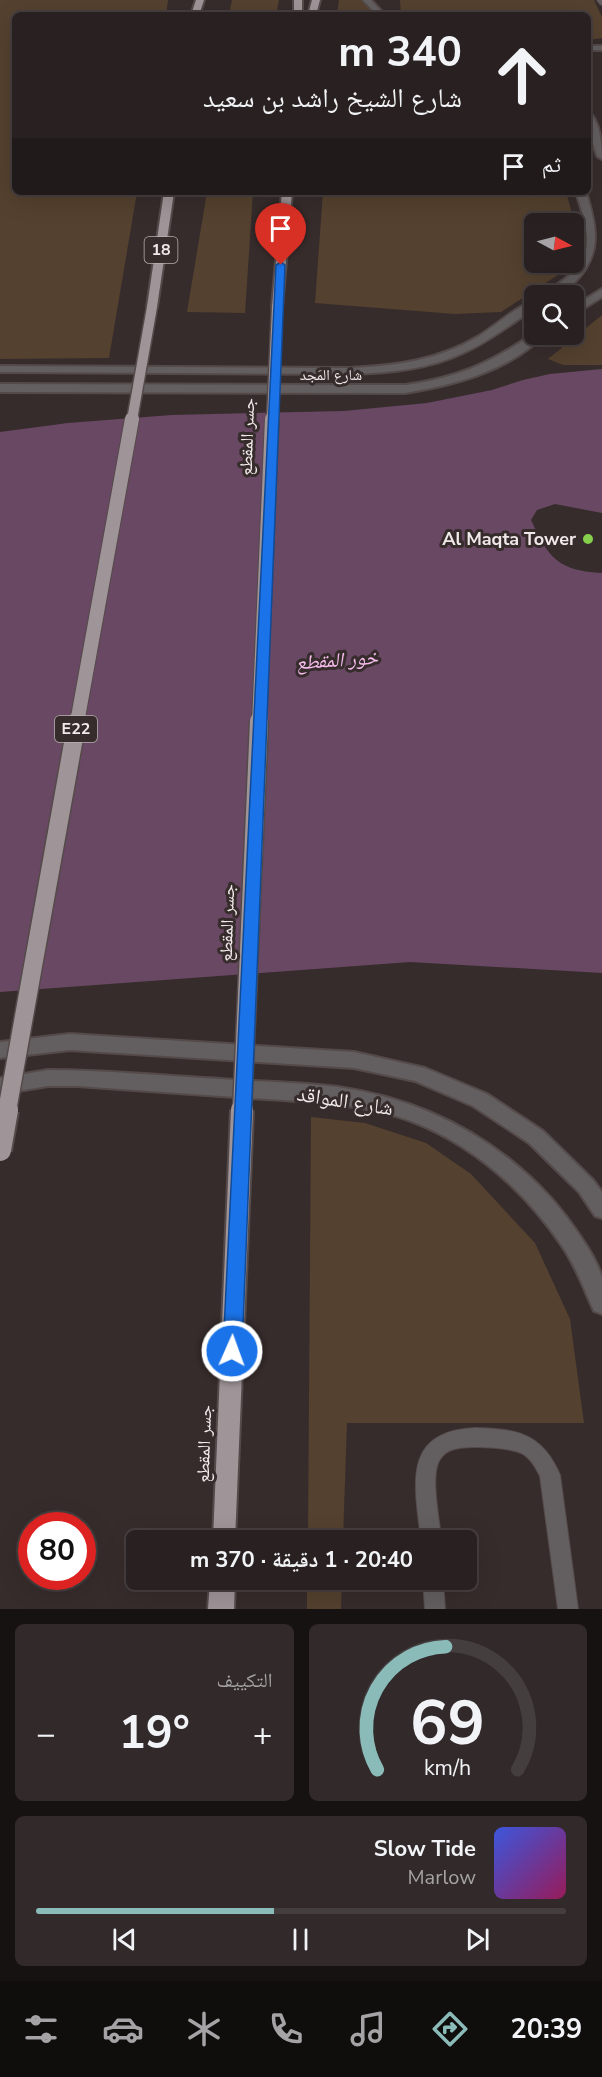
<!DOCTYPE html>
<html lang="ar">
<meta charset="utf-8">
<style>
body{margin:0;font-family:"Nunito Sans","Noto Naskh Arabic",sans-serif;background:#31292a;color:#f1f3f6;direction:rtl;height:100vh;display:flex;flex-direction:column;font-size:22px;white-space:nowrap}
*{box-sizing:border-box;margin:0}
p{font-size:20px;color:#a5a3a5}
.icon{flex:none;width:33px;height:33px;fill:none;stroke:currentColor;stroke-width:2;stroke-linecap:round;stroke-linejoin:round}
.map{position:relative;height:1609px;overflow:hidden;direction:ltr}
.drawer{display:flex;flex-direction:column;gap:15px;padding:15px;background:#171212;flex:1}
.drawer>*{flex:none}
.banner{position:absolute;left:12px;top:12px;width:579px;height:183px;border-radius:9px;box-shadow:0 6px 24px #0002,0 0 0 2px #453e3f;direction:rtl;background:#292121;color:#f1f3f6;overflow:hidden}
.needle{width:39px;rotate:97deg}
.controls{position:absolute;left:524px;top:213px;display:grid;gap:12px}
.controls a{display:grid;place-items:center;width:60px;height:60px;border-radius:9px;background:#292121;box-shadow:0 6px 24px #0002,0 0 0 2px #453e3f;font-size:30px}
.speed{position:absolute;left:18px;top:1512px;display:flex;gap:12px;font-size:30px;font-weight:700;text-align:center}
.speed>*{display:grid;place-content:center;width:78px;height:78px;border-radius:50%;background:#292121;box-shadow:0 6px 24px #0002,0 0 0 2px #453e3f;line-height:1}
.speed .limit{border:9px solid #d22;background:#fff;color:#111}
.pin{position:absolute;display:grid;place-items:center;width:51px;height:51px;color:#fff;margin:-62px -26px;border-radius:50% 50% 50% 0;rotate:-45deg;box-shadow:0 0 6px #0007}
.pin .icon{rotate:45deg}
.me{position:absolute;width:66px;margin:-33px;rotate:2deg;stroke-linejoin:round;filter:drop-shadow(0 0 4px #0008)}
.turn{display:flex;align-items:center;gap:21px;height:126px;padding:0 30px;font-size:27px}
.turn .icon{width:78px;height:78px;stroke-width:2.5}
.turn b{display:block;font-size:42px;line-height:51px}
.then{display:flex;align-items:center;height:57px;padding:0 30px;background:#0003;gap:12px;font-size:22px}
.big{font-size:45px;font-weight:700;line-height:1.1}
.drawer .tile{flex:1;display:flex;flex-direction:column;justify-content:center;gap:9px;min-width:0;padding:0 21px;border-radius:9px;background:#31292a}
.drawer .dial{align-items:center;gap:0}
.dial svg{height:156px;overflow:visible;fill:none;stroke:#453e3f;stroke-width:7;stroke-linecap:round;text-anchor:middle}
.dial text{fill:#f1f3f6;stroke:none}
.song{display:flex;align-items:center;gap:18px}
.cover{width:72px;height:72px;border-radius:9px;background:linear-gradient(135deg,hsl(230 70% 55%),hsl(330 70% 35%))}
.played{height:6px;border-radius:3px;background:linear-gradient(90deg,#8bbbb9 45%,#453e3f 45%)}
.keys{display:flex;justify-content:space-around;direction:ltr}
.heat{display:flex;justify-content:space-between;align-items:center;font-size:33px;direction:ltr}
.drawer .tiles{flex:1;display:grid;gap:15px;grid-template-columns:1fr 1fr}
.tile:last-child{grid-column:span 2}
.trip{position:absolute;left:126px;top:1530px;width:351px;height:60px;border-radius:9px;background:#292121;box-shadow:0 6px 24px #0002,0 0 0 2px #453e3f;font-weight:700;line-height:60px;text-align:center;direction:rtl}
.tabs{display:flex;height:96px;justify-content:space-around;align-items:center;background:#100d0d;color:#a5a3a5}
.tabs .icon{width:42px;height:42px}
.tabs .on{color:#8bbbb9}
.tabs b{font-size:27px;color:#f1f3f6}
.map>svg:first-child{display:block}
.green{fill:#54412f}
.water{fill:#694864}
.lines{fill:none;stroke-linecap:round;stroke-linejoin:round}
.service-casing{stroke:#554a4a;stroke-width:2}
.minor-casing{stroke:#554a4a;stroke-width:4}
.tertiary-casing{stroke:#554a4a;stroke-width:4}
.trunk-casing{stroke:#554a4a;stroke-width:4}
.service{fill:#635e5f;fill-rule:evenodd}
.minor{fill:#635e5f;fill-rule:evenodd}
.tertiary{fill:#635e5f;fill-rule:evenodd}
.trunk{fill:#9f9498;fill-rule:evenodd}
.trunk-bridge-far3-casing{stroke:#554a4a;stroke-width:13;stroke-linecap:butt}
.trunk-bridge-far2-casing{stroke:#554a4a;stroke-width:16;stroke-linecap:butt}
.trunk-bridge-far1-casing{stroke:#554a4a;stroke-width:21;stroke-linecap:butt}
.trunk-bridge-casing{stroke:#554a4a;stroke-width:26;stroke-linecap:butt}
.trunk-bridge-far3{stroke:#9f9498;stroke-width:10}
.trunk-bridge-far2{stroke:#9f9498;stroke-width:14}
.trunk-bridge-far1{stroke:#9f9498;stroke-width:18}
.trunk-bridge{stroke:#9f9498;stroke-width:22}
.route{fill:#1a73e8;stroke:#114b97;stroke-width:1.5}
.poi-dot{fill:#85cf4c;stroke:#372c2c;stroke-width:2}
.labels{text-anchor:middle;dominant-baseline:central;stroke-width:6;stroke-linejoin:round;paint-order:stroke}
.far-street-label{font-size:15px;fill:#f0e9e9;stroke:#372c2c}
.shield{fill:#372c2c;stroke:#b8b0b0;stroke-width:1.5}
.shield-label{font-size:16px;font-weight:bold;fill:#f0e9e9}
.street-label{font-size:18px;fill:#f0e9e9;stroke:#372c2c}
.poi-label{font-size:18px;font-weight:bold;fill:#f0e9e9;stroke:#372c2c;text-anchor:end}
.water-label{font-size:20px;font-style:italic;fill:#f6bced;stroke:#372c2c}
.near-street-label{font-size:21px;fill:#f0e9e9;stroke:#372c2c}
</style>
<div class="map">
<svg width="602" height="1609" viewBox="0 0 602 1609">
<rect width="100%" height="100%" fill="#372c2c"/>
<path class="green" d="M0 0H168L166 15H15V192H137L109 358 0 359Z
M232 0H279L276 15H229Z
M339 0H363L374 15H337Z
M400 0H594L602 17V38L588 40V15H401Z
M207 192H253L245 313 187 312Z
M323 192H566L579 238 573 253V224H534V262L569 263 567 269 501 312 455 314 315 303Z
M602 315V365H563L548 359Z
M311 1117 365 1123 426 1143 471 1174 535 1243 570 1319 584 1423H347L343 1540H308Z
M307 1580H342L341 1609H307Z"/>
<path class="water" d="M602 369V513L555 504 537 510 531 520C548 558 559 571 602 573V973L410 962 0 992V432L68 423 172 415 344 411 427 403 492 390 523 380 550 374Z"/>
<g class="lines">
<defs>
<path id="service" d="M597 0H602V5L600 4Z
M475 1428C517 1429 542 1433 560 1475L578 1609H558L540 1476C536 1468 531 1459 523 1454 511 1447 462 1444 449 1451 445 1453 441 1457 439 1461 430 1478 440 1521 441 1540H421C415 1486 401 1431 475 1428Z
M423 1580H443L445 1609H425Z"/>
<path id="minor" d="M363 0H371L385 15H377Z
M588 46H602V50H588Z
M70 1034 354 1052 425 1068 487 1094 543 1131 593 1180 602 1192V1218L595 1216 579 1192 529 1143 473 1106 415 1081 354 1068 70 1050 0 1058V1042Z
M48 1070C105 1070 163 1076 220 1079 259 1082 299 1082 338 1087 421 1099 494 1136 551 1198 566 1215 597 1256 602 1278 602 1289 602 1303 602 1314L594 1311C584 1289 576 1266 562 1246 522 1186 460 1133 389 1114 343 1102 296 1101 249 1098 192 1094 134 1090 77 1086H48L0 1094V1078Z"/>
<path id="tertiary" d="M588 112C600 119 602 146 602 159L597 156 588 128Z
M576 192H586C597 228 602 253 576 281 565 290 557 296 543 296 552 287 564 281 573 272 598 250 584 219 576 192Z
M602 289V297L573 315V307Z
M534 301V309C512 323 491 340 467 351 431 369 390 373 350 374L0 372V366L350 368C396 366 439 360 479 336 497 325 515 307 534 301Z
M534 333 545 334C509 371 455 385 405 393L0 392V384L405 385C457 378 491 363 534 333Z"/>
<path id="trunk" d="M196 0H204L199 15H191Z
M294 0H302V15H294Z
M312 0H320L316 15H308Z
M164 192H174L157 307 152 310 147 307Z
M282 192H292L282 307 277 310 272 307Z
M210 1580H235L234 1609H208Z"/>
</defs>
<use href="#service" class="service-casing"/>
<use href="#minor" class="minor-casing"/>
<use href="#tertiary" class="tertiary-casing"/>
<use href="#trunk" class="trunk-casing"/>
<use href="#service" class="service"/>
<use href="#minor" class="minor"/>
<use href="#tertiary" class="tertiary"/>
<use href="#trunk" class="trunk"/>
<defs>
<path id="trunk-bridge-far3" d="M132 420 152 307
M272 420 277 307"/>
<path id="trunk-bridge-far2" d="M77 723 132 419
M259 723 272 419"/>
<path id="trunk-bridge-far1" d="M7 1111 77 721
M242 1111 259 721"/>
<path id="trunk-bridge" d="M0 1150 7 1110
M224 1540 242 1110"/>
</defs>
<use href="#trunk-bridge-far3" class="trunk-bridge-far3-casing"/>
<use href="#trunk-bridge-far2" class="trunk-bridge-far2-casing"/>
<use href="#trunk-bridge-far1" class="trunk-bridge-far1-casing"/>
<use href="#trunk-bridge" class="trunk-bridge-casing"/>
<use href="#trunk-bridge-far3" class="trunk-bridge-far3"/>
<use href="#trunk-bridge-far2" class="trunk-bridge-far2"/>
<use href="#trunk-bridge-far1" class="trunk-bridge-far1"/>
<use href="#trunk-bridge" class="trunk-bridge"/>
</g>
<path class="route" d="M281 262 285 265 242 1351 239 1357 232 1360 226 1357 223 1351 276 265Z"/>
<circle class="poi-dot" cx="588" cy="539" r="6"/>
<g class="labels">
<g class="far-street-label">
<text x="331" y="375">شارع المَجد</text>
</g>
<g class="shield">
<rect x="144.5" y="237" width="33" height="26" rx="4.5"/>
<rect x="55" y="716" width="42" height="26" rx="4.5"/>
</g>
<g class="shield-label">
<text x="161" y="250">18</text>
<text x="76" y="729">E22</text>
</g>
<g class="street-label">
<text transform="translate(247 437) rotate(-88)">جسر المقطع</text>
<text transform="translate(227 923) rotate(-88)">جسر المقطع</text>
<text transform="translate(204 1444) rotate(-88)">جسر المقطع</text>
</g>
<g class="poi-label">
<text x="576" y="539">Al Maqta Tower</text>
</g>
<g class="water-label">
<text transform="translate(337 660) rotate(-4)">خور المقطع</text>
</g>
<g class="near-street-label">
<text transform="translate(345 1101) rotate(9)">شارع المواقد</text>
</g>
</g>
</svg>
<div class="controls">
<a><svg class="needle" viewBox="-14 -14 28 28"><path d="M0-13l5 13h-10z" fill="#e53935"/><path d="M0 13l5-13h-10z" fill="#a5a3a5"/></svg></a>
<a><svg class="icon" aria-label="search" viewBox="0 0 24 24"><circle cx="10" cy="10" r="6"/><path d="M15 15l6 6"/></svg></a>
</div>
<div class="speed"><div class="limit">80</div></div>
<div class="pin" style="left:281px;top:265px;background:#d93025"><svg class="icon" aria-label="arrive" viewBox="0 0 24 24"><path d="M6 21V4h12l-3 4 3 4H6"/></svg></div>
<svg class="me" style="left:232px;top:1351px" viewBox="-20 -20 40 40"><circle r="17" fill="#1a73e8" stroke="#fff" stroke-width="3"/><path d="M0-11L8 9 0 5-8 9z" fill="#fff"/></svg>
<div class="trip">20:40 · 1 دقيقة · 370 m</div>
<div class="banner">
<div class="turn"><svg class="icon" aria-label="ahead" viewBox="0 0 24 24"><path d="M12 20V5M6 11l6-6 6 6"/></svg><div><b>340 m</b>شارع الشيخ راشد بن سعيد</div></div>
<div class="then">ثم<svg class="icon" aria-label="arrive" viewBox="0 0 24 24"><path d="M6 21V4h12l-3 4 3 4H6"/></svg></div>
</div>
</div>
<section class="drawer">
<div class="tiles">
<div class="tile dial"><svg viewBox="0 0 100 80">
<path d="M14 69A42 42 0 1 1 86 69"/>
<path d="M14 69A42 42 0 0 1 49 6" stroke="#8bbbb9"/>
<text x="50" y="56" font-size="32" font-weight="700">69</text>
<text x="50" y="72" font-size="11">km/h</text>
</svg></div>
<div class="tile"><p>التكييف</p>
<div class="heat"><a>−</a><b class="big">19°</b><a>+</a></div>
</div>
<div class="tile">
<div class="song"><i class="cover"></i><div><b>Slow Tide</b><p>Marlow</p></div></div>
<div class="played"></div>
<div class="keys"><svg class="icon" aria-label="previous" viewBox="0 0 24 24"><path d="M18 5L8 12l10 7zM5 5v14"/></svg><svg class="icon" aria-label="pause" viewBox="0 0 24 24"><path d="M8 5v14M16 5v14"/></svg><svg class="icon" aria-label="next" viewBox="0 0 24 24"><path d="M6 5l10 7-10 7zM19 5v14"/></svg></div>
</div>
</div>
</section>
<nav class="tabs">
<b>20:39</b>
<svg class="icon on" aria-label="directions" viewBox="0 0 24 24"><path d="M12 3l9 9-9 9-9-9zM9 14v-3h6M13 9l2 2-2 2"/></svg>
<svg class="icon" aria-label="music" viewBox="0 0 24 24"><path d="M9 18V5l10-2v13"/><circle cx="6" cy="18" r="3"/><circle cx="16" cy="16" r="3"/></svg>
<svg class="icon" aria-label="phone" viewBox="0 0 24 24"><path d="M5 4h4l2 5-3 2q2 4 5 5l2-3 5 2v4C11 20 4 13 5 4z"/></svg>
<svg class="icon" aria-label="climate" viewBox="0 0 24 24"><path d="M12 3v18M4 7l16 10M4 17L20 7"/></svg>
<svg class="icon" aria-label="car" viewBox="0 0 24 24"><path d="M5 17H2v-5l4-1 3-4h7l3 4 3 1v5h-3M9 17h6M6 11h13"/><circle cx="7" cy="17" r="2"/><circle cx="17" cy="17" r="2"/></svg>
<svg class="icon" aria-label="filters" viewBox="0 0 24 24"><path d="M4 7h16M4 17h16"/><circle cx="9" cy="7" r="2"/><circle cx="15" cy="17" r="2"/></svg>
</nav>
